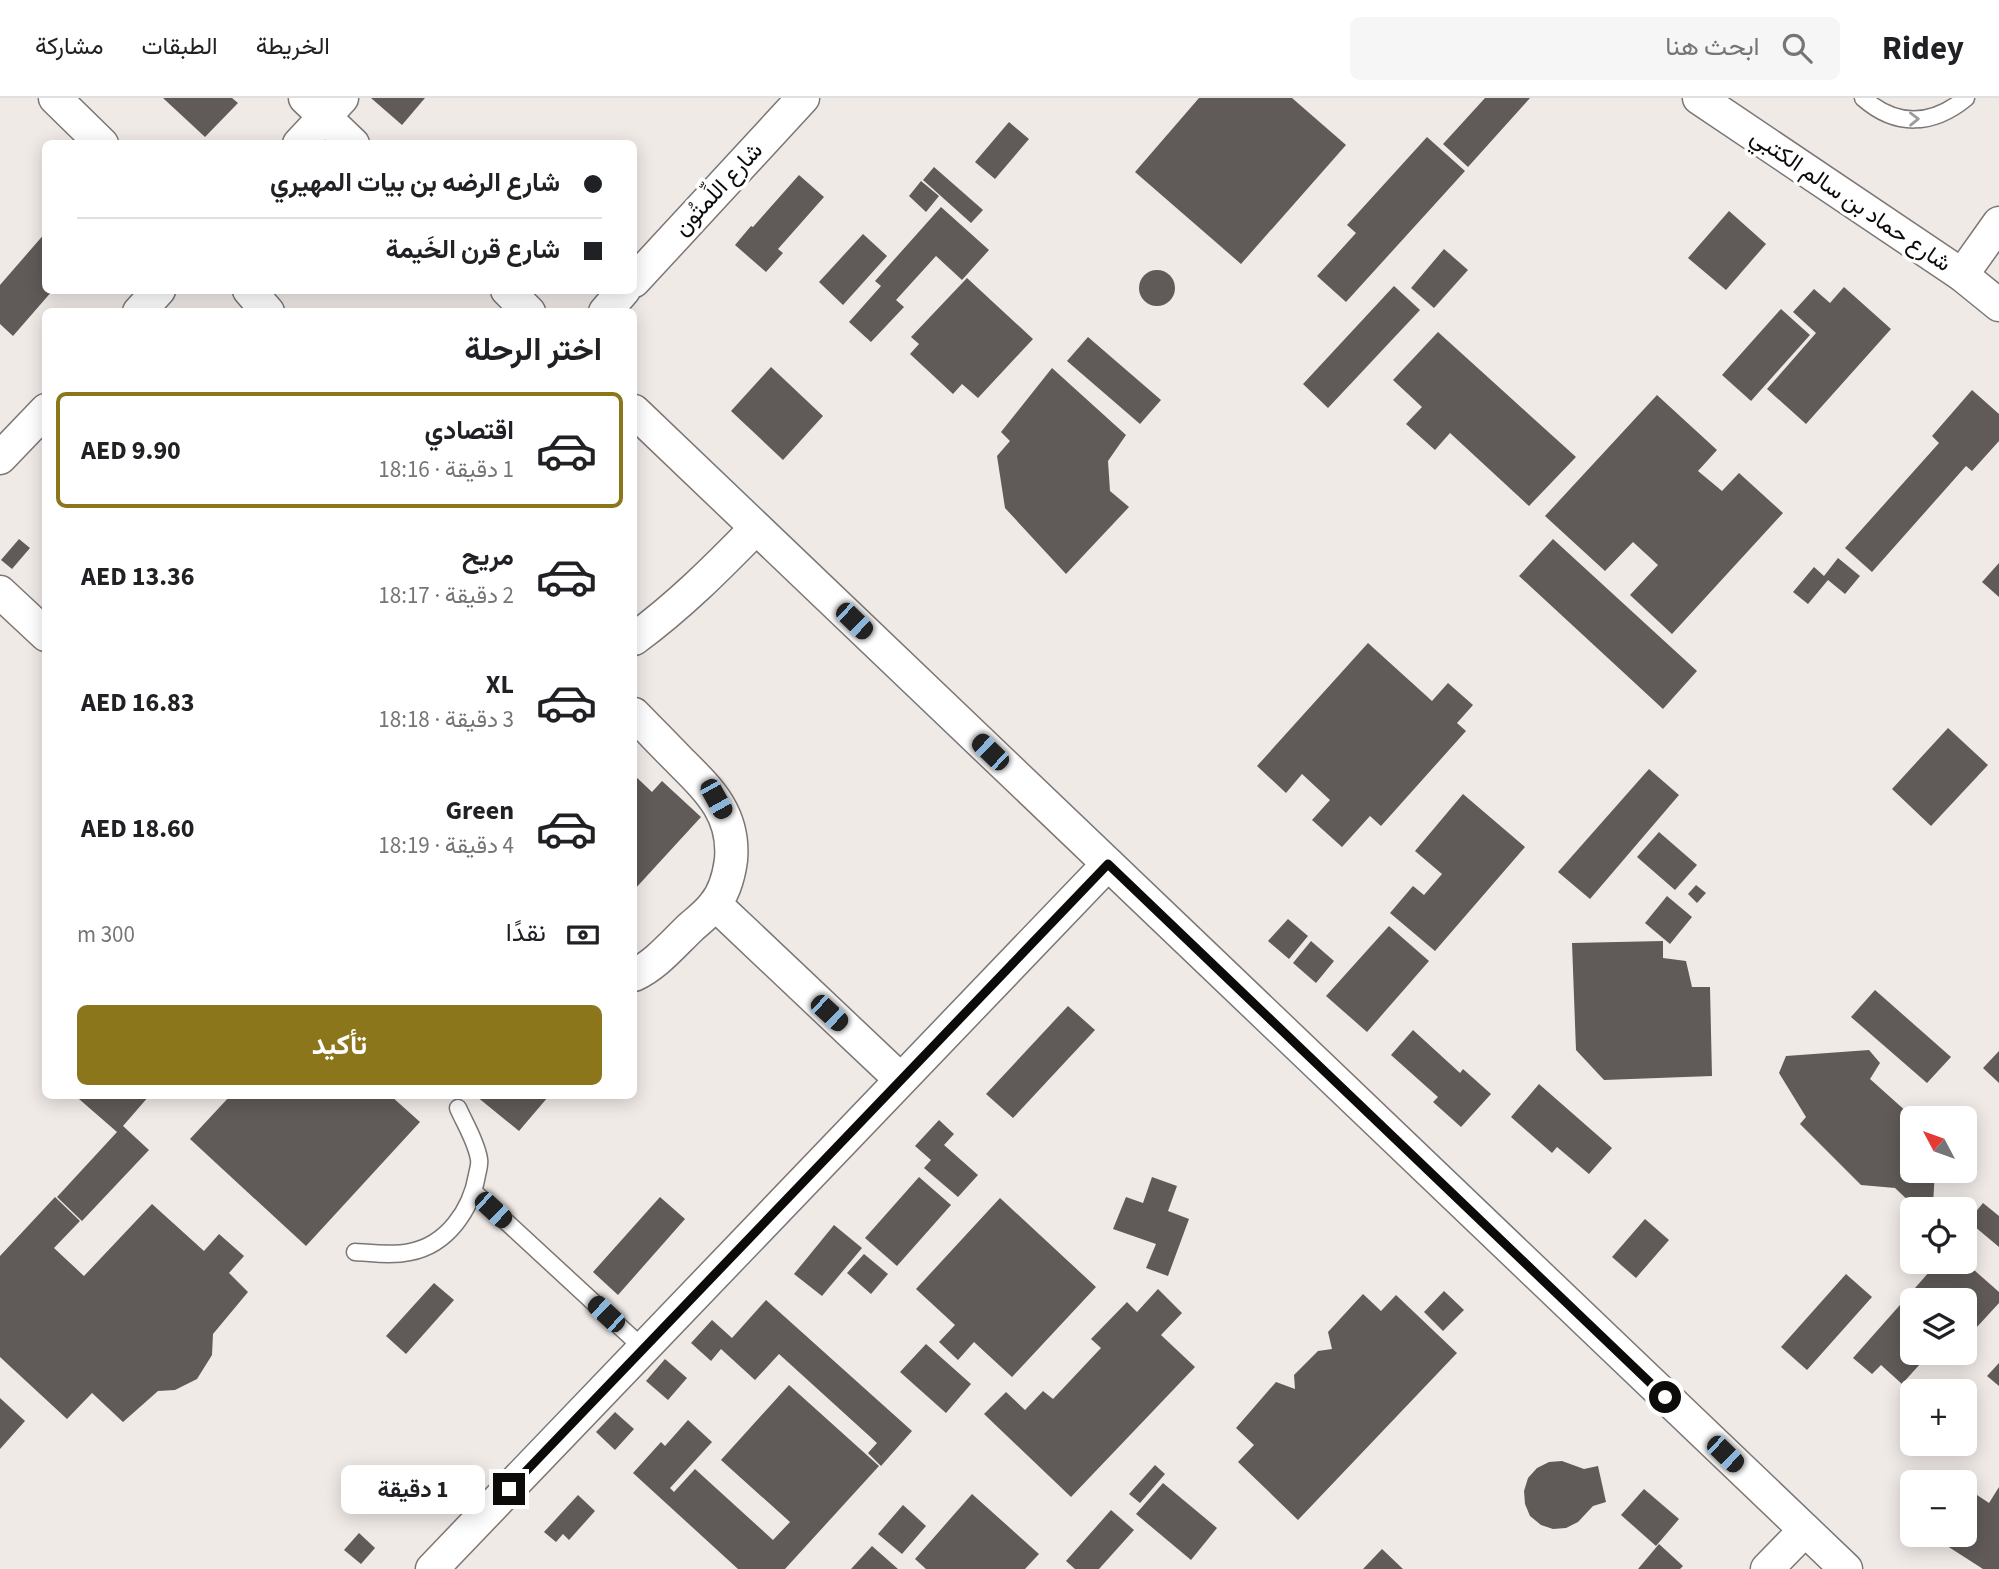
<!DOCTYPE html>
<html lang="ar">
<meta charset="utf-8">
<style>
:root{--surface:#fff;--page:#f6f6f6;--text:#202124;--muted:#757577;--line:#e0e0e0;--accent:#8c761b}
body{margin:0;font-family:"Source Sans 3",Vazirmatn,sans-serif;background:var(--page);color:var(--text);direction:rtl;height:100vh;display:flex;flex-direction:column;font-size:26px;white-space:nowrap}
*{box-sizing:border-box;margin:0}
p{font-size:23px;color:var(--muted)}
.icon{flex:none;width:38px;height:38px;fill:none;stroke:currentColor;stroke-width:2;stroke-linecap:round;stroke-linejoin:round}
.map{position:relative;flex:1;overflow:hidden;direction:ltr}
.side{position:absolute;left:42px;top:210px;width:595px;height:791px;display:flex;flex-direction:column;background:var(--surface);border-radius:10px;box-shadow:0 4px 18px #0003;direction:rtl}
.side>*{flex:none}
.hud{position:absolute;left:42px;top:42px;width:595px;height:154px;border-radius:10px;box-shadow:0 4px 18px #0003;direction:rtl;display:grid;align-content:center;height:154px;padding:0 35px;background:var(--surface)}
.needle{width:46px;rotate:311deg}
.buttons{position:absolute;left:1900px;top:1008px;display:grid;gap:14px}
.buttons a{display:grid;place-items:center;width:77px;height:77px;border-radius:10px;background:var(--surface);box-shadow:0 4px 18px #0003;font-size:35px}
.end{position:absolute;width:32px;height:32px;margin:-16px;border:9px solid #0d0b0a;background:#fff;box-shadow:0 0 0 4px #fff}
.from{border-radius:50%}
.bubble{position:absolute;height:49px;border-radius:10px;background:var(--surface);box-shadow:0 4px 18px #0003;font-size:23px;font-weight:700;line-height:49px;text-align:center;direction:rtl}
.car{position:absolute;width:21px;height:42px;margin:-21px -10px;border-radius:9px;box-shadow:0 0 5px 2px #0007;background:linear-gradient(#222 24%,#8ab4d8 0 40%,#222 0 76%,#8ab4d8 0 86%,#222 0)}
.hud b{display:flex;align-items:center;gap:24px;height:66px;font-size:26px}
.hud b+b{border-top:2px solid var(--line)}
.hud i{width:18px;height:18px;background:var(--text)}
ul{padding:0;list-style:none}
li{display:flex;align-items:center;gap:21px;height:116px;margin:0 14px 10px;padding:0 21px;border:4px solid transparent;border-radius:10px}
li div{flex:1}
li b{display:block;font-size:26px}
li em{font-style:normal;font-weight:700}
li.active{border-color:var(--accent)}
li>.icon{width:63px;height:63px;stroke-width:1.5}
h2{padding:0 35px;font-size:32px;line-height:84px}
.pay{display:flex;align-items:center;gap:18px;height:77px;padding:0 35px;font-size:26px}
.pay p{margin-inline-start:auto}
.action{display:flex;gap:14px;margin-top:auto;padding:14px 35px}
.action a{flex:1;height:80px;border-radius:10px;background:var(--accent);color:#fff;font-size:28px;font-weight:700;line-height:80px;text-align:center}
header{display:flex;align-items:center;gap:42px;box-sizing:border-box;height:98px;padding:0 35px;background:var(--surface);border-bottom:2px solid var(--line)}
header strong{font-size:33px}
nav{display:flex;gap:38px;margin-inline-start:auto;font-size:24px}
.search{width:490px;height:63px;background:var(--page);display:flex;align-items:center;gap:18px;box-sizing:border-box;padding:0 24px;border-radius:10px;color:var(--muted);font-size:26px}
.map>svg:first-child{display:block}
.building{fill:#605b58}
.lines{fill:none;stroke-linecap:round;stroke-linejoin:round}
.lane-casing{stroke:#7c7674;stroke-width:19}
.street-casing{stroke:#7c7674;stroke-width:35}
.lane{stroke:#fff;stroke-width:16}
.street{stroke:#fff;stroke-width:32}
.oneway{stroke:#9e9d9d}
.route{stroke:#0d0b0a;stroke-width:9}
.labels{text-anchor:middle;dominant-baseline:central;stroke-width:7;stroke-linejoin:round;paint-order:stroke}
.street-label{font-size:23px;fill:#0d0b0a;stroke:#fff}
</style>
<header>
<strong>Ridey</strong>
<div class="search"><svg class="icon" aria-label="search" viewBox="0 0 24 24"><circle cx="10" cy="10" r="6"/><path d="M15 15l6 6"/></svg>ابحث هنا</div>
<nav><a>الخريطة</a><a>الطبقات</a><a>مشاركة</a></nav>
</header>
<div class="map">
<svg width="1999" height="1471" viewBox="0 0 1999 1471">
<rect width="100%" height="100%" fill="#f0eae7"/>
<!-- building -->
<g class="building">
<polygon points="163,0 232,0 238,5 205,39"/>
<polygon points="371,0 425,0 402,27"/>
<polygon points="1199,0 1292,0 1346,47 1241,166 1135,74"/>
<polygon points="1485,0 1530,0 1468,69 1443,46"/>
<polygon points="1009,24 1029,41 995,81 975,64"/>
<polygon points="1427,39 1465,73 1346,204 1317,178 1356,135 1347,127"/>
<polygon points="934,69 983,112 971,125 923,82"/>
<polygon points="799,77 824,99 778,151 783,155 766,174 735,147 751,128 753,129"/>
<polygon points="921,83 939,98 926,114 909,98"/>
<polygon points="941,109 989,152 962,182 936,158 896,202 904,209 871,244 849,224 881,188 875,183"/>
<polygon points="1729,113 1766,146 1726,192 1688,160"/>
<polygon points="46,134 46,192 53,192 13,238 0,226 0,187"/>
<polygon points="863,136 887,158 843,207 819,184"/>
<polygon points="1444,151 1468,172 1434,210 1411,190"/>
<circle cx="1157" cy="190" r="18"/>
<polygon points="967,180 1033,241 978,300 962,286 953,296 910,256 919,246 911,239"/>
<polygon points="1394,188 1420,212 1328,310 1303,286"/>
<polygon points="1844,189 1891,231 1806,326 1767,291 1816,235 1793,214 1814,191 1830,205"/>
<polygon points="1781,211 1810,237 1751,303 1722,277"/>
<polygon points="1438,234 1576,359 1529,408 1450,335 1435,352 1406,326 1422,309 1393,282"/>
<polygon points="1088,239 1161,302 1140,326 1067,263"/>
<polygon points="771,269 823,318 783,362 731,313"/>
<polygon points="1052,270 1126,337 1108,363 1110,393 1129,409 1066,476 1005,410 997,358 1010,343 1001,334"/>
<polygon points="1972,292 1999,316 1999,343 1972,373 1966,368 1872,474 1845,450 1939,345 1932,338"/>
<polygon points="1657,297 1717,352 1698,373 1722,393 1739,375 1783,415 1672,536 1630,497 1658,467 1633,444 1605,473 1545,418"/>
<polygon points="19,441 30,450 12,471 1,462"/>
<polygon points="1553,441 1697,573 1663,611 1519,478"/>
<polygon points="1838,460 1860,478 1845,496 1828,482 1808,506 1793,494 1814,469 1824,478"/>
<polygon points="1999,465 1999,499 1982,484"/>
<polygon points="1368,545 1432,603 1448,585 1473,607 1457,625 1466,633 1381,728 1370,718 1342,749 1312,722 1330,702 1302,676 1286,695 1257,668"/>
<polygon points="1948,630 1988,667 1931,728 1892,691"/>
<polygon points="1649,671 1679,697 1590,801 1558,774"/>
<polygon points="634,677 652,694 662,683 701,719 634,792"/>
<polygon points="1463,696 1525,749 1435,853 1390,815 1413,788 1424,797 1442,776 1415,753"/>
<polygon points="1659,734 1697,767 1675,792 1637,759"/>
<polygon points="1696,787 1706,795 1697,805 1688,796"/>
<polygon points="1667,798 1692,819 1670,846 1645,825"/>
<polygon points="1288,821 1308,838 1289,861 1268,843"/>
<polygon points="1389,828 1429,863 1367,934 1326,898"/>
<polygon points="1311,843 1334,863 1316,885 1293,865"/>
<polygon points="1663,843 1663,860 1686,863 1692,889 1710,889 1712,978 1604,982 1576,952 1572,845"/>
<polygon points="1875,892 1951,959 1927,985 1851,919"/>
<polygon points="1068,908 1095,932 1013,1020 986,996"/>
<polygon points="1413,932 1460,975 1463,971 1491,996 1461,1029 1433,1004 1438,999 1391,957"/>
<polygon points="1869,952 1880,965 1870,981 1908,1015 1924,1009 1939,1017 1938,1020 1913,1020 1913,1073 1935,1073 1933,1106 1913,1107 1895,1090 1861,1087 1800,1026 1806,1019 1779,975 1786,958"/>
<polygon points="1999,953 1999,985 1983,970"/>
<polygon points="1539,986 1612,1050 1589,1076 1557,1049 1552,1055 1511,1019"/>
<polygon points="82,998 149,998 123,1028 149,1052 82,1123 57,1099 117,1034 79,1001"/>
<polygon points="230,998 391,998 420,1024 306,1148 190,1041"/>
<polygon points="476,998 546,998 548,999 519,1033"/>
<polygon points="939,1022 954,1036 944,1047 978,1077 958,1099 924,1070 931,1062 915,1048"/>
<polygon points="919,1079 951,1107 897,1168 865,1140"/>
<polygon points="1152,1079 1177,1088 1168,1113 1189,1121 1168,1178 1146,1170 1156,1146 1113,1131 1126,1099 1143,1105"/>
<polygon points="55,1099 80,1123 54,1150 84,1178 152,1106 204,1153 219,1136 244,1158 229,1175 248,1194 213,1236 212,1257 197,1281 175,1292 158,1293 123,1324 92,1295 67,1321 0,1259 0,1158"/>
<polygon points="660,1099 685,1121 618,1197 593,1174"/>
<polygon points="1000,1100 1096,1189 1012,1279 974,1244 958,1262 939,1244 955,1227 916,1191"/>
<polygon points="1983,1105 1999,1118 1999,1149 1968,1123"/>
<polygon points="1645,1121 1669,1142 1636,1180 1612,1159"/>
<polygon points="834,1127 862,1150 822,1198 794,1176"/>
<polygon points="864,1156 888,1176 871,1196 847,1175"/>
<polygon points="1938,1164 1965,1164 1999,1194 1999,1205 1965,1242 1965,1202 1913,1202 1913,1255 1930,1255 1902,1286 1881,1267 1872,1276 1853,1260"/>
<polygon points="1846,1176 1872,1199 1807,1272 1781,1249"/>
<polygon points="434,1185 454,1202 406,1256 386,1238"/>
<polygon points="1158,1191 1182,1215 1161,1237 1195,1269 1071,1399 984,1316 1006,1294 1025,1312 1043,1293 1053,1301 1101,1250 1091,1241 1127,1204 1137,1214"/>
<polygon points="1444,1193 1464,1212 1443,1233 1424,1214"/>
<polygon points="1363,1196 1381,1213 1396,1197 1457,1255 1298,1422 1238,1364 1254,1347 1236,1330 1276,1284 1295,1291 1294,1277 1318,1253 1332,1251 1328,1234"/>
<polygon points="766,1202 912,1333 881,1368 868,1355 877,1345 779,1256 755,1282 721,1251 711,1263 691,1245 712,1222 732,1240"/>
<polygon points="926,1246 971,1286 946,1315 900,1274"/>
<polygon points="665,1261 687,1280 668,1302 646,1283"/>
<polygon points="1999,1265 1999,1288 1987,1278"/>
<polygon points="789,1287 879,1368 785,1471 738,1471 633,1375 661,1344 665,1348 688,1322 712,1344 670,1390 674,1394 695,1371 773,1442 790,1424 721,1362"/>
<polygon points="0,1300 25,1323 0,1351"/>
<polygon points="615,1314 634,1331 615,1352 596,1334"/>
<polygon points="1562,1363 1584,1371 1598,1368 1606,1404 1593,1408 1578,1424 1566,1430 1553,1431 1541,1427 1530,1418 1525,1406 1524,1393 1528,1380 1537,1370 1549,1364"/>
<polygon points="1155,1367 1165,1376 1140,1405 1129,1396"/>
<polygon points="1163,1385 1217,1430 1191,1462 1136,1416"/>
<polygon points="1965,1389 1989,1405 1999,1389 1999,1471 1983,1471 1930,1437 1965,1437"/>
<polygon points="1644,1391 1679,1421 1656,1448 1621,1417"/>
<polygon points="972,1396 1039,1456 1025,1471 926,1471 915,1461"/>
<polygon points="578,1397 595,1413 569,1442 563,1436 556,1444 544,1434"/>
<polygon points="903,1407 926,1428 902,1456 878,1436"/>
<polygon points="1111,1412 1134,1432 1099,1471 1075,1471 1066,1463"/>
<polygon points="359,1435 375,1450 361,1466 344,1452"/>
<polygon points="1659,1446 1683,1468 1680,1471 1638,1471"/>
<polygon points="872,1448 898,1471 851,1471"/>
<polygon points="1382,1451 1403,1471 1363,1471"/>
</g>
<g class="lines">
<!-- lane casing -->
<g class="lane-casing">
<g id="lane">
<path d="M1863,0c33,29 69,28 103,0"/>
<polyline points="474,1094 643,1250"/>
<path d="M355,1154c18,1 37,4 55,0 37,-7 61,-42 67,-77 1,-5 3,-11 2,-16 -3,-18 -14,-35 -21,-51"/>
</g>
</g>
<!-- street casing -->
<g class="street-casing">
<g id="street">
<polyline points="55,0 102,46"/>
<polyline points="305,0 353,46"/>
<polyline points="1699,0 1962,177 1999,207"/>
<polyline points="299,46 342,0"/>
<polyline points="1962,177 1999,125"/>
<polyline points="634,183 803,0"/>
<polyline points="249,192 268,214"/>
<polyline points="507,192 529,214"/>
<polyline points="139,214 159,192"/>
<polyline points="605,214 624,192"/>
<polyline points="634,313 1846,1471"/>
<polyline points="0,360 46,312"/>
<polyline points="0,494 46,537"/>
<path d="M634,541c45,-33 83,-71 122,-111"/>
<path d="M634,616c15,15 30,31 45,46 30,30 56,54 52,100 -2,15 -7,33 -17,45 -6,8 -15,15 -23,22 -18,17 -35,38 -57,48"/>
<polyline points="715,806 900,981"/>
<polyline points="432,1471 1108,766"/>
<polyline points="1767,1471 1805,1432"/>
</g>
</g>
<!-- lane -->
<use href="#lane" class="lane"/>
<!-- street -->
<use href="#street" class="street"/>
</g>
<!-- one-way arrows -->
<defs><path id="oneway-chevron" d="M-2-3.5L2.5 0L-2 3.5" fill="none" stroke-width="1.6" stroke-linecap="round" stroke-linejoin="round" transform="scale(1.75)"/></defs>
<use class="oneway" href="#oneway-chevron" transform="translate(1914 21) rotate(-1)"/>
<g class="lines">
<!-- route -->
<polyline class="route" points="509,1391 1108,766 1665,1299"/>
</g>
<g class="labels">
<!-- street labels -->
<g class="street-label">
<text transform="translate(718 91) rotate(-47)">شارع اللِّمتُون</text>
<text transform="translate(1851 102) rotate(34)">شارع حماد بن سالم الكتبي</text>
</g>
</g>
</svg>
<div class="buttons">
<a><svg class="needle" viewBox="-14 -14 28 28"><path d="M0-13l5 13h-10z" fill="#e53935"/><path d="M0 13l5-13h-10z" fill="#757577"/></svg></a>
<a><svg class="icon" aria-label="locate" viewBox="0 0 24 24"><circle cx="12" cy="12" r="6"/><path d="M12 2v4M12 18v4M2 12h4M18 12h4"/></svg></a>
<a><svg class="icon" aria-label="layers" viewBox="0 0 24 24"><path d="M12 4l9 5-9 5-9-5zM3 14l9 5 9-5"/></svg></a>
<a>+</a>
<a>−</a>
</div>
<i class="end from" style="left:1665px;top:1299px"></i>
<i class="end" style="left:509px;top:1391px"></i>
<div class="bubble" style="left:341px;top:1367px;width:144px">1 دقيقة</div>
<i class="car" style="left:854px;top:523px;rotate:134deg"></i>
<i class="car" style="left:990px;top:654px;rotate:314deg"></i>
<i class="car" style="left:716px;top:701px;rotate:151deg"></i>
<i class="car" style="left:829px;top:915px;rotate:133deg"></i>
<i class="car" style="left:493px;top:1112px;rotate:133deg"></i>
<i class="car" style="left:606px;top:1216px;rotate:313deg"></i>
<i class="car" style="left:1725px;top:1356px;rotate:134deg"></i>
<div class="hud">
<b><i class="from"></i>شارع الرضه بن بيات المهيري</b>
<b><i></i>شارع قرن الخَيمة</b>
</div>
<section class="side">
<h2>اختر الرحلة</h2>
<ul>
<li class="active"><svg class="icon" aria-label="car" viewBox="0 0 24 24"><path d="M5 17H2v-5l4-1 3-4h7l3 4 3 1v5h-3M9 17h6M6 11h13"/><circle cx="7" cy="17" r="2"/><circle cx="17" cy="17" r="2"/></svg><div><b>اقتصادي</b><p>1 دقيقة · 18:16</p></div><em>AED 9.90</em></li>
<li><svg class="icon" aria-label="car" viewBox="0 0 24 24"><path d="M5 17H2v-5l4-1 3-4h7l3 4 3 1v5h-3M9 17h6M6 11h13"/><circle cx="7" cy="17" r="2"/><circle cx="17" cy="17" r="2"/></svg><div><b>مريح</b><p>2 دقيقة · 18:17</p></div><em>AED 13.36</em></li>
<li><svg class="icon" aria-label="car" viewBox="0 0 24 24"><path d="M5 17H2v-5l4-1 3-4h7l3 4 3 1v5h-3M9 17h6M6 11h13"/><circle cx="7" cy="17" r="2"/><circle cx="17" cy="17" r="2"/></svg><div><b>XL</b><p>3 دقيقة · 18:18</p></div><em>AED 16.83</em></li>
<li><svg class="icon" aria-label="car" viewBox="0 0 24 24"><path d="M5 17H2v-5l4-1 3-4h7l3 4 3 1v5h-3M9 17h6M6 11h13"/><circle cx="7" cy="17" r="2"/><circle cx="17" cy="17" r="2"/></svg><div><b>Green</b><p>4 دقيقة · 18:19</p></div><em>AED 18.60</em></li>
</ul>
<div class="pay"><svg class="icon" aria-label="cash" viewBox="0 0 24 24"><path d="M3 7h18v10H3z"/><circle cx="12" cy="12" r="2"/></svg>نقدًا<p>300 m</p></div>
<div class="action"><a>تأكيد</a></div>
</section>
</div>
